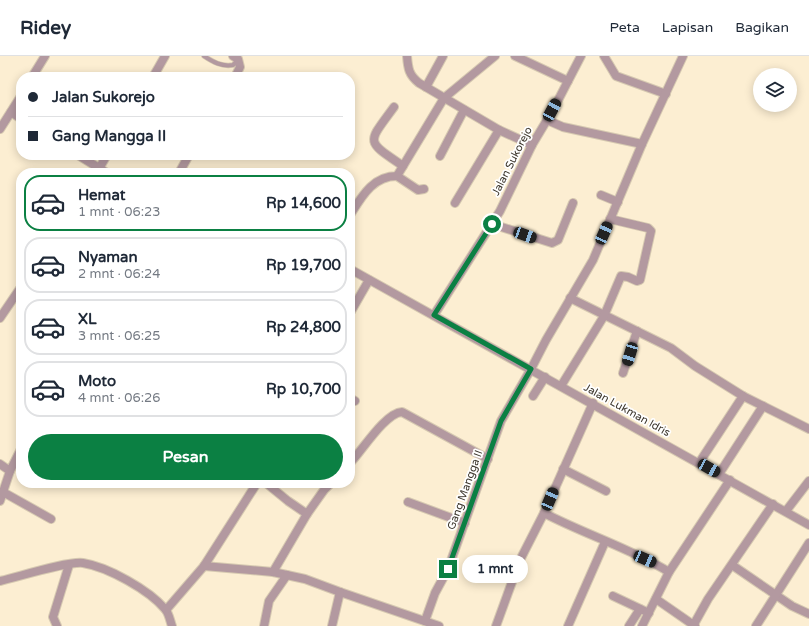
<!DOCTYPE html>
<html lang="id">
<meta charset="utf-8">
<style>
:root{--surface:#fff;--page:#f2f2f3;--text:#1f2937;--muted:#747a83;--line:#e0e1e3;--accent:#0b8043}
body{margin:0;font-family:"Varela Round",sans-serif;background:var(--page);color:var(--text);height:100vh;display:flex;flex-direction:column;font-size:15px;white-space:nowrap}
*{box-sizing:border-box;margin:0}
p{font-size:13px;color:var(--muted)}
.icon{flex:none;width:22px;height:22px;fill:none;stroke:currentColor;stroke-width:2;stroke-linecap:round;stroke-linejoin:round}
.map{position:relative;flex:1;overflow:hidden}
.details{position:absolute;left:16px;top:112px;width:339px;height:320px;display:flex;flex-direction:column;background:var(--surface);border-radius:16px;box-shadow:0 2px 10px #0003}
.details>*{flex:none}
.banner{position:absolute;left:16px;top:16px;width:339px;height:88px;border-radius:16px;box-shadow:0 2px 10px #0003;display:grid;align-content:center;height:88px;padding:0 12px;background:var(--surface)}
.fabs{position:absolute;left:753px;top:12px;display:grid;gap:8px}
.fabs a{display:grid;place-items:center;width:44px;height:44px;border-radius:50%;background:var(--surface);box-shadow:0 2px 10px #0003;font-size:20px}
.end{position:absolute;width:18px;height:18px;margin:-9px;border:5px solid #0b8043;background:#fff;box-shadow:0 0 0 2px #fff}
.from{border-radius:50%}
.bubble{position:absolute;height:28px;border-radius:14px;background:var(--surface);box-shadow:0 2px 10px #0003;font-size:13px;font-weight:800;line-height:28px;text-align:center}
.car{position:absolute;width:12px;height:24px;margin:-12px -6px;border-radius:5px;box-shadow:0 0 3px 1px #0007;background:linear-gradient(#222 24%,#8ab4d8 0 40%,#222 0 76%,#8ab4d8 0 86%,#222 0)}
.banner b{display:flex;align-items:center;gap:14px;height:38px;font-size:15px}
.banner b+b{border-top:1px solid var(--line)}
.banner i{width:10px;height:10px;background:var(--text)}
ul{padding:7px 0 0;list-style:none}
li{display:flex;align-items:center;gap:12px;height:56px;margin:0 8px 6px;padding:0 4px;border:2px solid var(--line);border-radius:16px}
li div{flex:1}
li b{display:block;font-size:15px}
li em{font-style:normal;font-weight:800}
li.on{border-color:var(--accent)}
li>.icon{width:36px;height:36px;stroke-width:1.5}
.action{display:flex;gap:8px;margin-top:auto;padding:8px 12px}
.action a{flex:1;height:46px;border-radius:24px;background:var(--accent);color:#fff;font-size:16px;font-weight:800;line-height:46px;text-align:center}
header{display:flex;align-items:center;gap:24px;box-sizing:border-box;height:56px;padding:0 20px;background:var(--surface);border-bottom:1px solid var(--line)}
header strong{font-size:19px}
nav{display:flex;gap:22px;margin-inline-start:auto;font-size:14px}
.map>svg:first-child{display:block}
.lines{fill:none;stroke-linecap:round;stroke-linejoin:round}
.service-casing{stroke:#d6c9b1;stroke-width:5.5}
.minor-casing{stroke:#d6c9b1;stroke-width:10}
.service{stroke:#b399a0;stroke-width:4}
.minor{stroke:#b399a0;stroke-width:8}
.route{stroke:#0b8043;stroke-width:5}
.labels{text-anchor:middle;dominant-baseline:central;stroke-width:3.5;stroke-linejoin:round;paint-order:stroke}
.street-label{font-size:11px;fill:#3c362c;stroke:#fff}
</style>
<header>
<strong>Ridey</strong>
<nav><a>Peta</a><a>Lapisan</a><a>Bagikan</a></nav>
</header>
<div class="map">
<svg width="809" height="570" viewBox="0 0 809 570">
<rect width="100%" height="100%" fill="#fceed2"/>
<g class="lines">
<!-- service casing -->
<g class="service-casing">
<path id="service" d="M204,0c9,6 18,11 29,9l5,-5"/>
</g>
<!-- minor casing -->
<g class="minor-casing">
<g id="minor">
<polyline points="233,0 238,3 240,11 235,21"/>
<path d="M407,0c1,13 2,19 12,27l80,47 33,15"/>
<polyline points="515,0 568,25"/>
<polyline points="604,0 616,20 666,38"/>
<polyline points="32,21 45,0"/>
<polyline points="153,21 165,0"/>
<polyline points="426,31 443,0"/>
<path d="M394,51c-27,37 -29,33 9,59"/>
<polyline points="11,56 21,63"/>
<polyline points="547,64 563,71 642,88"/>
<polyline points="0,73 21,40"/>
<polyline points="78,99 107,117"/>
<polyline points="440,100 464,54"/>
<polyline points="97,116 107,99"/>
<polyline points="179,117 189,99"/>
<polyline points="397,120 418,134 424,133"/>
<polyline points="601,139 618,146"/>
<polyline points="455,147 499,74"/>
<path d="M350,159c12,-19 23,-39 47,-39l47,-78 51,-42"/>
<polyline points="492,168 552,187 558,184 573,147"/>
<polyline points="350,213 809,469"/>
<polyline points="570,242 671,292 695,310 743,340 699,407"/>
<polyline points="350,257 369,224"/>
<polyline points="434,259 500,155 532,89 553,54 581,0"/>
<polyline points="0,262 21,231"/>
<polyline points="623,317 637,275"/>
<polyline points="561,330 604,260 621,220 628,221 637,225 640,224 651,175 648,172 610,163"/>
<polyline points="533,340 545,321"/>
<polyline points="743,340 809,373"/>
<polyline points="350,342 355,345"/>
<path d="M350,407c12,-12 35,-50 52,-51l86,47"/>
<polyline points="0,408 10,415 0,445"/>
<polyline points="563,413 606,435"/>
<polyline points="10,415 21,393"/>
<polyline points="719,418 763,350"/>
<polyline points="266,427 288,445 307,458 273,516"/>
<polyline points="3,436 51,463"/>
<polyline points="408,446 465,467"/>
<polyline points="786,455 809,425"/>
<path d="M544,457c40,21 88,36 125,59"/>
<polyline points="307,458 324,434 331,427"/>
<polyline points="732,509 792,550 809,558"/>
<polyline points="204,510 273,516 305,523 340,536 439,570"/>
<path d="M0,525c18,-4 68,-20 83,-18 25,4 66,27 82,46 4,4 5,12 7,17"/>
<polyline points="613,540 649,557"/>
<polyline points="656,543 695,570"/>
<polyline points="166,554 204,510 257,427"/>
<polyline points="425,565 435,537 448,513 501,365 531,313 546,284 593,204 642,88 683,0"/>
<polyline points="57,570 53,561 69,509"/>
<polyline points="264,570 269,545 287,519"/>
<polyline points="332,570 340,536"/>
<polyline points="496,570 520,504 544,457 593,347"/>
<polyline points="568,570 605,486"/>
<polyline points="629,570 640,553"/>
<polyline points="642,570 669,516 730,424"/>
<polyline points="693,570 708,543 773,448"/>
<polyline points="756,570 809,487"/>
</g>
</g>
<!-- service -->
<use href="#service" class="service"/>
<!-- minor -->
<use href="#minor" class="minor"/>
</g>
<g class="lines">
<!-- route -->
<polyline class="route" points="448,513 501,365 531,313 434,259 492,168"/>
</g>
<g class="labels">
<!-- street labels -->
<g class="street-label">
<text transform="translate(512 105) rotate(-63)">Jalan Sukorejo</text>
<text transform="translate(627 354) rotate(29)">Jalan Lukman Idris</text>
<text transform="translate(465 434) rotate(-70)">Gang Mangga II</text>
</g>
</g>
</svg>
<div class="fabs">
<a><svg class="icon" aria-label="layers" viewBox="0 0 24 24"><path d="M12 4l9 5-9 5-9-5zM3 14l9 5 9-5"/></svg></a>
</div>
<i class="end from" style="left:492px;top:168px"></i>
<i class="end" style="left:448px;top:513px"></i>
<div class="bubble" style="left:462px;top:499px;width:66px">1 mnt</div>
<i class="car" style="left:552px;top:54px;rotate:28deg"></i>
<i class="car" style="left:604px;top:177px;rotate:24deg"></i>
<i class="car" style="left:525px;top:179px;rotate:110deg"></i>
<i class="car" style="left:630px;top:298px;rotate:197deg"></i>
<i class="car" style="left:709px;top:412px;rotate:119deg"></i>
<i class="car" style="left:550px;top:443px;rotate:23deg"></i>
<i class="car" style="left:645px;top:503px;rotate:113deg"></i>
<div class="banner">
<b><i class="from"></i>Jalan Sukorejo</b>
<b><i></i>Gang Mangga II</b>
</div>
<section class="details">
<ul>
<li class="on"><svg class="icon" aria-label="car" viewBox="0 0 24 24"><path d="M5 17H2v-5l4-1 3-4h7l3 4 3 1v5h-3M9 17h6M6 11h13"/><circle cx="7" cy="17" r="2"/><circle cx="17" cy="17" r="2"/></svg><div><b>Hemat</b><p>1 mnt · 06:23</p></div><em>Rp 14,600</em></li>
<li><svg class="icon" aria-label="car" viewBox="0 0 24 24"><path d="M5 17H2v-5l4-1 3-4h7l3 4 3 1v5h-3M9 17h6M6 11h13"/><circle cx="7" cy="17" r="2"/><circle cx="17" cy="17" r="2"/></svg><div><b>Nyaman</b><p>2 mnt · 06:24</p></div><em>Rp 19,700</em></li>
<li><svg class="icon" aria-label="car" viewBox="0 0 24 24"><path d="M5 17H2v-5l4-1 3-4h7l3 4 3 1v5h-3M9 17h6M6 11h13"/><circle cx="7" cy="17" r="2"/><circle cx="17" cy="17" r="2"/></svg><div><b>XL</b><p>3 mnt · 06:25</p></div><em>Rp 24,800</em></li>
<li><svg class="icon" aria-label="car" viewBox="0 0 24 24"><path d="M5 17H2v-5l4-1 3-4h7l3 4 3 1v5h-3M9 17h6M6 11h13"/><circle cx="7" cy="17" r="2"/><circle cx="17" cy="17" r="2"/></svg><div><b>Moto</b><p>4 mnt · 06:26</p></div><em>Rp 10,700</em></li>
</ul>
<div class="action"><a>Pesan</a></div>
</section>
</div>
